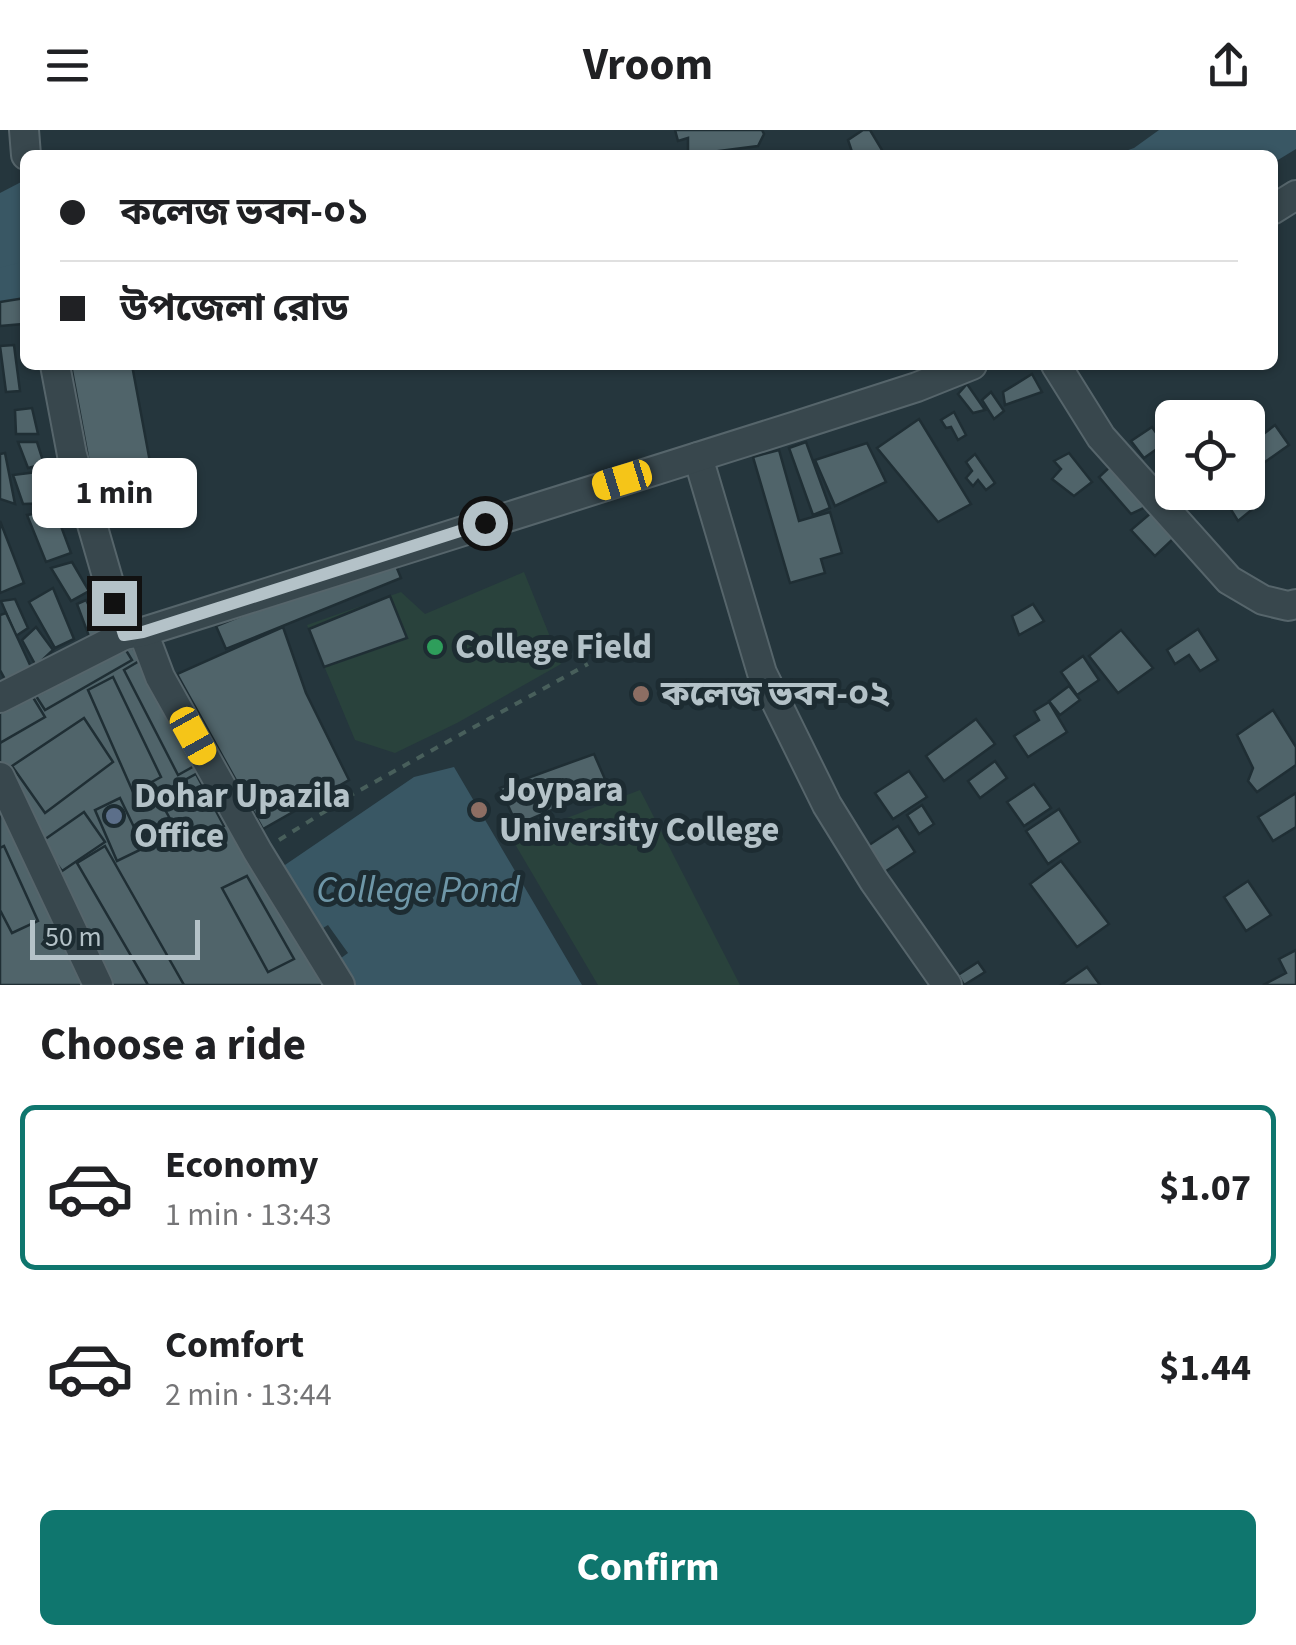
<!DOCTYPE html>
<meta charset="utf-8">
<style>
:root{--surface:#fff;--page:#f6f6f6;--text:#202124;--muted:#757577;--line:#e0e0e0;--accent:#0f766e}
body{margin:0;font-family:"Source Sans 3","Noto Sans Bengali",sans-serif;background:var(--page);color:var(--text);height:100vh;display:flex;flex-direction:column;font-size:38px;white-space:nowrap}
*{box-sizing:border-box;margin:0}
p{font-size:32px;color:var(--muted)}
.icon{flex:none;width:55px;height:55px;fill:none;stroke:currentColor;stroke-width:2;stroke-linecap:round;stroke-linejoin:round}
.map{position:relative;height:855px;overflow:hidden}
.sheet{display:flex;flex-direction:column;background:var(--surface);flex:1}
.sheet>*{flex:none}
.banner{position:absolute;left:20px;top:20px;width:1258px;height:220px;border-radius:15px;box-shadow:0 2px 8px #0004;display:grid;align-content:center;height:220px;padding:0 40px;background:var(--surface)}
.buttons{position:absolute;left:1155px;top:270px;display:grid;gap:20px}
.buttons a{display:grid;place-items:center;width:110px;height:110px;border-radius:15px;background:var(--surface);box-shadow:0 2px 8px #0004;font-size:50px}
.scale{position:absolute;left:30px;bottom:25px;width:170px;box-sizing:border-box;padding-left:10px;border:5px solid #b4c2c8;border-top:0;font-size:28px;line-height:35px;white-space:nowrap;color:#b4c2c8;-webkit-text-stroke:8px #1d2c32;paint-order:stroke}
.end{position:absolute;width:45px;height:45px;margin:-22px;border:12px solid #b4c2c8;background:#111;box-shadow:0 0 0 5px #111}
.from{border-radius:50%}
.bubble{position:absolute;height:70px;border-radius:15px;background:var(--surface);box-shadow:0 2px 8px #0004;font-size:32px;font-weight:700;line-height:70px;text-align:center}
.car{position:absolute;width:30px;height:60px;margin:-30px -15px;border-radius:12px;box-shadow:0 0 8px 2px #0007;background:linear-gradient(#f5c518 24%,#345 0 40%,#f5c518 0 76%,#345 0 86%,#f5c518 0)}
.banner b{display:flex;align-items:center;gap:35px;height:95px;font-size:38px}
.banner b+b{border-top:2px solid var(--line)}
.banner i{width:25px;height:25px;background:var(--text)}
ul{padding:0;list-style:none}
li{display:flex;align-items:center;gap:30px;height:165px;margin:0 20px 15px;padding:0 20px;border:5px solid transparent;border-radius:15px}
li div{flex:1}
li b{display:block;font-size:38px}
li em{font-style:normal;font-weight:700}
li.on{border-color:var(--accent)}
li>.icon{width:90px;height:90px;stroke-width:1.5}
h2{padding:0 40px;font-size:45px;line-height:120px}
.action{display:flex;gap:20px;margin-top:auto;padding:20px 40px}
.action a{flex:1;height:115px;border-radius:15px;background:var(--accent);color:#fff;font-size:40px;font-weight:700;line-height:115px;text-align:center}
header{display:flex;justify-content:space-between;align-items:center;height:130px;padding:0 40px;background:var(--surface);font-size:45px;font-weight:700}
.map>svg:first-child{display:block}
.green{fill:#29423c}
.water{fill:#395764}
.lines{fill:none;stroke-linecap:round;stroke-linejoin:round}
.river{stroke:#395764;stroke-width:40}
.building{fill:#50646a;stroke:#1f2e34;stroke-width:2.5}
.minor-casing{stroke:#56656b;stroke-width:32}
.path{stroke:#485f5b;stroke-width:4;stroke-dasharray:8 8;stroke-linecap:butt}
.minor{stroke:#38474d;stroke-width:28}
.route{stroke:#b4c2c8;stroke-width:12}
.leisure-dot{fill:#2e9e5b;stroke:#1d2c32;stroke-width:4}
.education-dot{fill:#8d6e63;stroke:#1d2c32;stroke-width:4}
.service-dot{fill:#5c6f8a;stroke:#1d2c32;stroke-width:4}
.labels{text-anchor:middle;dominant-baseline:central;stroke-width:10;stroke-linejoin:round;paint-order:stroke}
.poi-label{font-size:35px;font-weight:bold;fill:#b4c2c8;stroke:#1d2c32;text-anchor:start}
.water-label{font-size:38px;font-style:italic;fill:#6e96a7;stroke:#1d2c32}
</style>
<header><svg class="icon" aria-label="menu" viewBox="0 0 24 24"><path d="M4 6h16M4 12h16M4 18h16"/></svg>Vroom<svg class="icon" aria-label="share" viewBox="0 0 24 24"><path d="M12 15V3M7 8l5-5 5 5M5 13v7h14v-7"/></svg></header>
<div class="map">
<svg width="1296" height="855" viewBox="0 0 1296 855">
<rect width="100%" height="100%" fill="#25363d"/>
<!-- green -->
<g class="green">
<polygon points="524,442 561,534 457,593 395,623 355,610 307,495 401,462 425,484"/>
<polygon points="640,660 740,855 598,855 512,709"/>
</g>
<!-- water -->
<g class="water">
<polygon points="1159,0 1296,0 1296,19 1273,33 1272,25 1114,25 1134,18"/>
<polygon points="25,50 25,152 0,158 0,63"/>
<polygon points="454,637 582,855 353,855 337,831 348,823 328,795 318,801 282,737 414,647"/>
</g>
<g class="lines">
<!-- river -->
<polyline class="river" points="0,158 25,152"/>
</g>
<!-- building -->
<g class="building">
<polygon points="675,0 762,0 764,4 758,16 688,25 688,8 678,11"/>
<polygon points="863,0 870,0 885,25 853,25 848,10"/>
<polygon points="25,168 23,194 0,196 0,172"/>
<polygon points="14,215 20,261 6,262 0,216"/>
<polygon points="71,235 132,235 150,332 127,336 131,358 95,365"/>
<polygon points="1032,244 1042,262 1005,275 1003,262"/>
<polygon points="967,254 985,280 973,283 958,264"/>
<polygon points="991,262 1004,281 994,289 982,270"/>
<polygon points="32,278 38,304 16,304 15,280"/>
<polygon points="954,282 966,305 958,310 951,297 946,298 941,290"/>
<polygon points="919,289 971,374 938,392 877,318"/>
<polygon points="1275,295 1289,315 1248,344 1248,316"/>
<polygon points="1152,297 1164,314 1144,328 1131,311"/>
<polygon points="18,312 37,312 44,334 28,338"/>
<polygon points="806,312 830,378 813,385 789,318"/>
<polygon points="867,313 886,352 835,376 815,330"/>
<polygon points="779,320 799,391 830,382 842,423 821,429 825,443 790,453 753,327"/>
<polygon points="5,323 15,374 0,369 0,324"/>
<polygon points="1069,323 1092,352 1074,366 1052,349 1061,339 1054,331"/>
<polygon points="975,324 995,353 986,360 978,350 973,356 966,348 972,341 966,332"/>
<polygon points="1113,334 1150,375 1131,384 1099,347"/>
<polygon points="45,341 53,373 23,374 13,345"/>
<polygon points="1250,358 1260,373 1238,391 1230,378"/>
<polygon points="55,380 71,423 46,432 27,385"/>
<polygon points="1152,382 1173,409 1155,426 1131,400"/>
<polygon points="0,391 24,453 0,463"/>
<polygon points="392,426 401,448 226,519 216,496"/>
<polygon points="72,432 89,461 71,471 51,438"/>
<polygon points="53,458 74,509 55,518 29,472"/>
<polygon points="390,466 407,508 324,537 309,499"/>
<polygon points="15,469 28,498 16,506 1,471"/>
<polygon points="86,470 103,503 90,509 77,474"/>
<polygon points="1033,474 1044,491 1019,505 1012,486"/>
<polygon points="6,483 31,537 7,553 0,540 0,485"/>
<polygon points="36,497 53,520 36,536 22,510"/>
<polygon points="283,497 306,563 349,650 263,699 177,544"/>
<polygon points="1198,499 1218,530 1200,541 1189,525 1175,534 1167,520"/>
<polygon points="1121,500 1153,538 1118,563 1089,526"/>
<polygon points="126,512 141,526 327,855 0,855 0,574"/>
<polygon points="124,517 132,530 45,580 36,566"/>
<polygon points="1083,526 1099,550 1077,565 1061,542"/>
<polygon points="141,530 196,635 178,645 124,540"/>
<polygon points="113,547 161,647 133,662 88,560"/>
<polygon points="1069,556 1080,570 1060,585 1049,571"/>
<polygon points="31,564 45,587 0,613 0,583"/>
<polygon points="1049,572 1067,602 1028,627 1014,606 1039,590 1034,581"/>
<polygon points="1273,580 1296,617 1296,635 1257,662 1248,651 1253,638 1237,605"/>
<polygon points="84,588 113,632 45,683 12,636"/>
<polygon points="976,589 995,614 944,651 926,626"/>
<polygon points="594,624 608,656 517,695 500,658"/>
<polygon points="995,631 1007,648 980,668 968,651"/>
<polygon points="909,641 927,667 893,689 875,663"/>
<polygon points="196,644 224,696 185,716 157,665"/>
<polygon points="1034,654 1051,678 1024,696 1007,672"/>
<polygon points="1296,663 1296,697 1273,711 1258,687"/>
<polygon points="120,668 144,718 117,731 95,680"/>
<polygon points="922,675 934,694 919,704 907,685"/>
<polygon points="1059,679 1080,712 1048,734 1026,701"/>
<polygon points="84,682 105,712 62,741 41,712"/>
<polygon points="898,696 915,722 877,747 860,721"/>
<polygon points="4,716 38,791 12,803 0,780 0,718"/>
<polygon points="105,716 184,855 148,855 77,733"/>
<polygon points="1061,731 1109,794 1077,817 1030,754"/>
<polygon points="247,746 294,829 268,842 222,758"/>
<polygon points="1248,751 1271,785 1246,801 1224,767"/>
<polygon points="1296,820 1296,855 1263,855 1286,843 1279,829"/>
<polygon points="978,832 985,842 964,855 958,845"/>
<polygon points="1087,837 1100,855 1061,855"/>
</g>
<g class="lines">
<!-- minor casing -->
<g class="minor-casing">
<g id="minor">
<polyline points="24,0 26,25"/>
<polyline points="1272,80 1296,65"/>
<polyline points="1056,235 1101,307 1229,450 1263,470 1288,476 1296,474"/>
<polyline points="698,327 762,543 827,675 874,751 947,855"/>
<polyline points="143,502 160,547 258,722 340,855"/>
<polyline points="124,505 143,502 796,296 917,257 972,235"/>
<polyline points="0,568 124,505 72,325 55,235"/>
<polyline points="0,647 98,855"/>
</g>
</g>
<!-- path -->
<polyline class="path" points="279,710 353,664 588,534"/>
<!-- minor -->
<use href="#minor" class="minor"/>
</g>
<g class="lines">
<!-- route -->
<polyline class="route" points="114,473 124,505 143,502 485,393"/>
</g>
<!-- markers -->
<circle class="leisure-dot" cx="435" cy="517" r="10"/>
<g class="education-dot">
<circle cx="641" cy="564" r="10"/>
<circle cx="479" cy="680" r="10"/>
</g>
<circle class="service-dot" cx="114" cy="686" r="10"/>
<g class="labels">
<!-- poi labels -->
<g class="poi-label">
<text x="455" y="517">College Field</text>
<text x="661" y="564">কলেজ ভবন-০২</text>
<text x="499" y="660">Joypara<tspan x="499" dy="40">University College</tspan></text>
<text x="134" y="666">Dohar Upazila<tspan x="134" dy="40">Office</tspan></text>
</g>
<!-- water labels -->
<g class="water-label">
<text x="418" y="760">College Pond</text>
</g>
</g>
</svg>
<div class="buttons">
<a><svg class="icon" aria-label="locate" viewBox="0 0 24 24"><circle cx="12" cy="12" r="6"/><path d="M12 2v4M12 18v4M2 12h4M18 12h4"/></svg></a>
</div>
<div class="scale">50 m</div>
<i class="end from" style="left:485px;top:393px"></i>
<i class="end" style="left:114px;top:473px"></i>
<div class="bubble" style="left:32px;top:328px;width:165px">1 min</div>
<i class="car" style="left:622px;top:350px;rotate:253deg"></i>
<i class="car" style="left:193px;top:606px;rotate:151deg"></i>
<div class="banner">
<b><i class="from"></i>কলেজ ভবন-০১</b>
<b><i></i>উপজেলা রোড</b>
</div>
</div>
<section class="sheet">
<h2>Choose a ride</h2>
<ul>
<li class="on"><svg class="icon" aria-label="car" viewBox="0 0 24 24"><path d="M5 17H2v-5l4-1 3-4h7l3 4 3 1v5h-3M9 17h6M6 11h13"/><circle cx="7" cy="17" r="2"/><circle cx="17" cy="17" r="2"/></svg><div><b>Economy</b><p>1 min · 13:43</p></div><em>$1.07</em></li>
<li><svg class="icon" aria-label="car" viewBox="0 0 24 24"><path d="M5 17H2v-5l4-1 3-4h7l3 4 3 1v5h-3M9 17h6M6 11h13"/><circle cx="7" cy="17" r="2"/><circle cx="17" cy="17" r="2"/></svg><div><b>Comfort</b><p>2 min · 13:44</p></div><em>$1.44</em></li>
</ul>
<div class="action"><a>Confirm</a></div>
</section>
